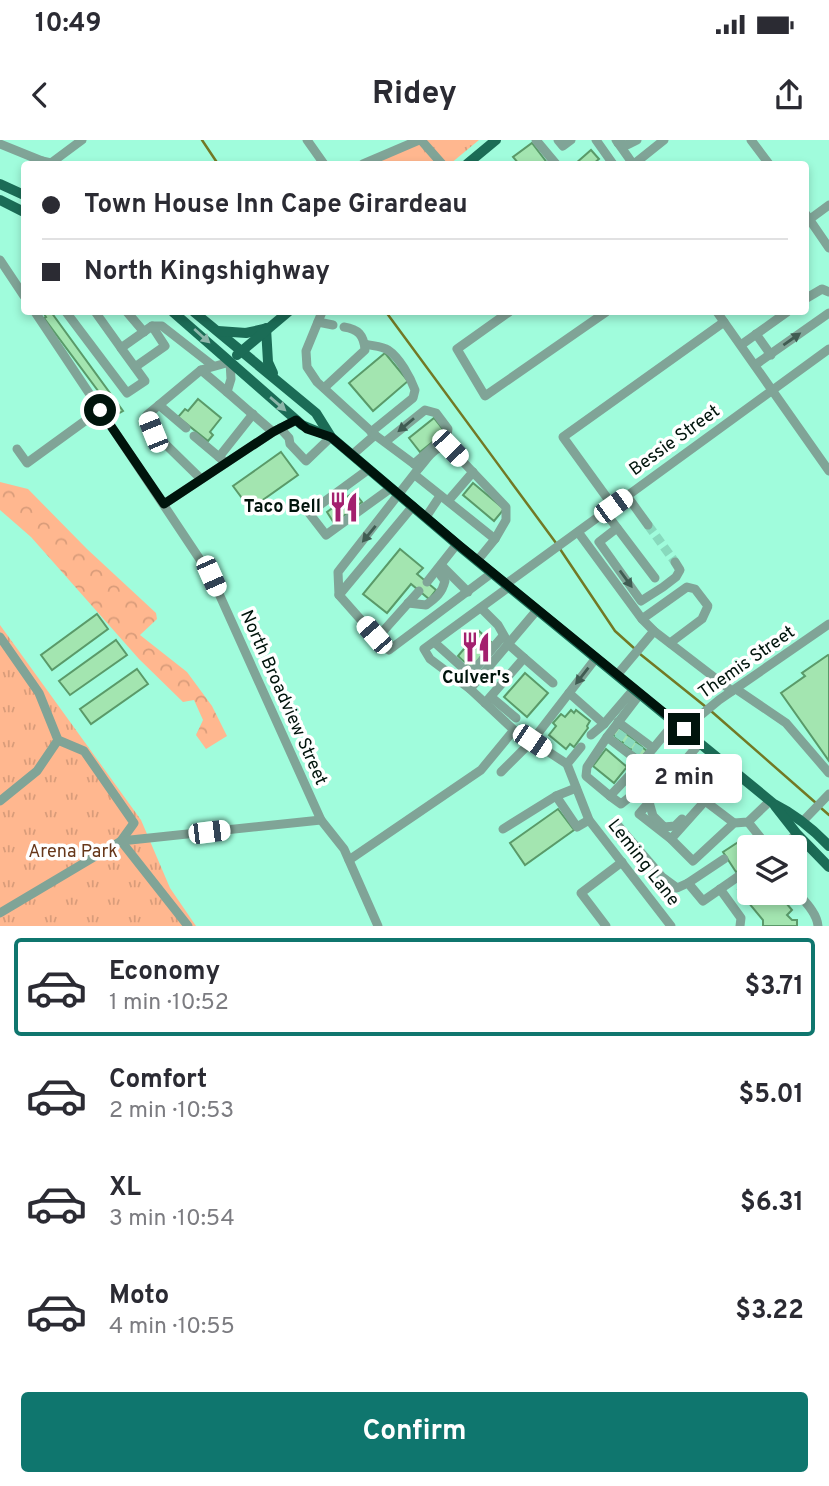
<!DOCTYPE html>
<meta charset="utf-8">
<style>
:root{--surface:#fff;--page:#f2f2f3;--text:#2b2b33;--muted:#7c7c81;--line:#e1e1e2;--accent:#0f766e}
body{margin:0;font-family:Overpass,sans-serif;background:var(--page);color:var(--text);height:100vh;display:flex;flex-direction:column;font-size:26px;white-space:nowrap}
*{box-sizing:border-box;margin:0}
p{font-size:23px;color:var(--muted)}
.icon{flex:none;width:38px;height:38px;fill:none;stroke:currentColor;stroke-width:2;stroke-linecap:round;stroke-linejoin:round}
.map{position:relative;height:786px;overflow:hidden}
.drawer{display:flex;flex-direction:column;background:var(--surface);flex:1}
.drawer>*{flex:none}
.top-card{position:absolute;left:21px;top:21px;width:788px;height:154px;border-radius:7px;box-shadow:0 4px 10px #0003;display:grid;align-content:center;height:154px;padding:0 21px;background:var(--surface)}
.fabs{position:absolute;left:737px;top:695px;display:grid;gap:14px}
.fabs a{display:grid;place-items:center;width:70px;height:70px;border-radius:7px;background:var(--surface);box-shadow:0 4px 10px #0003;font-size:35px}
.end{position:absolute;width:32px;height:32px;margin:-16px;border:9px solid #00140c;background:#fff;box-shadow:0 0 0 4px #fff}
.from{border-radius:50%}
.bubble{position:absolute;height:49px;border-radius:7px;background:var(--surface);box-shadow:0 4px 10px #0003;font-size:23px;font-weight:700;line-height:49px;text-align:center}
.car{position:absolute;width:21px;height:42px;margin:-21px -10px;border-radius:9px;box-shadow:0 0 5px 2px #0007;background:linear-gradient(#fff 24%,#345 0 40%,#fff 0 76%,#345 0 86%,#fff 0)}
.top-card b{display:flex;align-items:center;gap:24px;height:66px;font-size:26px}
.top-card b+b{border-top:2px solid var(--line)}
.top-card i{width:18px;height:18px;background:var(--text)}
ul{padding:12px 0 0;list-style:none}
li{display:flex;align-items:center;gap:21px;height:98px;margin:0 14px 10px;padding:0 7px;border:4px solid transparent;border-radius:7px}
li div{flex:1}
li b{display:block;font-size:26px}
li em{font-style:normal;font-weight:700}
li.current{border-color:var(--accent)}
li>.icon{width:63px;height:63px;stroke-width:1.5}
.action{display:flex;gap:14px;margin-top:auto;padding:14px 21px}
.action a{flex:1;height:80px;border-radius:7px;background:var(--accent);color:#fff;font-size:28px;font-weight:700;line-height:80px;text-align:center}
.status{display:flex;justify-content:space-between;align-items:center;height:49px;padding:0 35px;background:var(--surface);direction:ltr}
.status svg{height:19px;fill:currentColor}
header{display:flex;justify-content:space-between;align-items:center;height:91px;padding:0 21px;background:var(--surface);font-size:32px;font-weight:700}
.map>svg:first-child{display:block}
.forest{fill:url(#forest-crowns)}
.park{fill:url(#park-tufts)}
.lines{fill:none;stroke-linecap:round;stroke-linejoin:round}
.stream{stroke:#727925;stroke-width:2.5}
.building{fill:#a3e5b0;stroke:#5a9a69;stroke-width:2}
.minor-tunnel{stroke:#88d9bd;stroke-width:9;stroke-dasharray:9 4.5;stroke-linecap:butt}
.minor{stroke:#80a497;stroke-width:9}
.major{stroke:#1b6c56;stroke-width:10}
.oneway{fill:#8db6aa}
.oneway2{fill:#405c52}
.route{stroke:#00140c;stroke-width:9}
.labels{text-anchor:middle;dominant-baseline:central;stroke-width:7;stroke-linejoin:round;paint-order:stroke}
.street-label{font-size:18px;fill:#00140c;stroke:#fff}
.poi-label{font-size:18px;font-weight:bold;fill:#00140c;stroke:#fff;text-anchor:end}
.park-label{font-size:18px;fill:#67371a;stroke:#fff}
</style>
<div class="status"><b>10:49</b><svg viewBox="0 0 49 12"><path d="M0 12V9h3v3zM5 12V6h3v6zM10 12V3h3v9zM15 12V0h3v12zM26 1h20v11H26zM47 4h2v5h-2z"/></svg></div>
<header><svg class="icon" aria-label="back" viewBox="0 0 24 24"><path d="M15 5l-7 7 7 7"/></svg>Ridey<svg class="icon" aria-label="share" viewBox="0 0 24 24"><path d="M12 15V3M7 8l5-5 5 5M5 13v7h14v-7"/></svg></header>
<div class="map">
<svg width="829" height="786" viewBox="0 0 829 786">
<defs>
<pattern id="forest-crowns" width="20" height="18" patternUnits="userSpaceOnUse" patternTransform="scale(1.75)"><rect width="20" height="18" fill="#ffb78f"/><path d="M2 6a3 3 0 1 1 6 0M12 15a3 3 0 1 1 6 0" fill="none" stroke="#d99c7a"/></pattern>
<pattern id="park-tufts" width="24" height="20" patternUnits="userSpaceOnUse" patternTransform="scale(1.75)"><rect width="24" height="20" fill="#ffb78f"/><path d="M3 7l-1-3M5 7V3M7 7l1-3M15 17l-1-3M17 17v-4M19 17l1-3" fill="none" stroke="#d99c7a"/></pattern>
</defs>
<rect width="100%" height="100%" fill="#a0fcdc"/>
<!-- forest -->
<polygon class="forest" points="0,342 28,349 87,409 156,473 157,479 140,495 187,532 212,566 227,596 206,609 196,595 203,580 194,560 183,562 139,519 31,397 0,370"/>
<!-- park -->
<g class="park">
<polygon points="425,0 479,0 450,24 370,24"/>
<polygon points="0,485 141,680 170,748 196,786 0,786"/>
</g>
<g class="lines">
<!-- stream -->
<g class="stream">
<polyline points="202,0 218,24"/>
<polyline points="386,172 556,403"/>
<polyline points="560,409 615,491 635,509"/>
<polyline points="640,514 706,567"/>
<polyline points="711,571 816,663"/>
<polyline points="821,668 829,675"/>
</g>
</g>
<!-- building -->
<g class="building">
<polygon points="532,3 548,24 519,24 513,17"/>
<polygon points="591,10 599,19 593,24 575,24"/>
<polygon points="43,172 51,172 123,271 116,275 44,178 46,177"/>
<polygon points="385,213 408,241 373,271 349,243"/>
<polygon points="198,259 221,278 210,292 213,295 208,301 178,277 185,269 188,271"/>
<polygon points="434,278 445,292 420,312 409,298"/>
<polygon points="281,312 298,335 250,369 233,346"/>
<polygon points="473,343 504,369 494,381 463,355"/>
<polygon points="354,352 362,362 334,383 327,372"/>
<polygon points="400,409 423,428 417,434 436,450 429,459 411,444 387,473 363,454"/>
<polygon points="97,474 108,489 52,530 41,515"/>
<polygon points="479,491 491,502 472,529 458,516"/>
<polygon points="116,500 127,515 70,555 59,541"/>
<polygon points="828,515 829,516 829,621 781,553 805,536 802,533"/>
<polygon points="137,529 148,544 91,584 80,569"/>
<polygon points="525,533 548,553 527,577 504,557"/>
<polygon points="571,570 574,573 576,570 590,581 587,586 588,588 574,607 570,604 566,609 549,595 556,586 553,583 561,574 565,577"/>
<polygon points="617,586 648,612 643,619 611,593"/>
<polygon points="606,609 627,627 614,643 593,626"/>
<polygon points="558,669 574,690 525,725 510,703"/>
<polygon points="743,699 754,707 749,707 749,724 736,732 723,712"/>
<polygon points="749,741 749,752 777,752 792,770 787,775 792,780 797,780 797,786 763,786 763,780 738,750"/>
</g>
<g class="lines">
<!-- minor-tunnel -->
<g class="minor-tunnel">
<polyline points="648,385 675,422"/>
<polyline points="618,599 626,588"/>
<polyline points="627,606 632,599"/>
<polyline points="635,613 640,605"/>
<polyline points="631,656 644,641"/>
</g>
<!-- minor -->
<g class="minor">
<polyline points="307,0 324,24"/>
<polyline points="421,0 442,24"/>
<polyline points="536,0 556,24"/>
<polyline points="558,0 563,6 571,0"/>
<polyline points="596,0 613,24"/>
<polyline points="616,0 633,24"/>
<polyline points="751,0 769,24"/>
<polyline points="618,3 627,5 637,0"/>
<polyline points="0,4 42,21"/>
<polyline points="41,24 42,21 51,23 82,0"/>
<polyline points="363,24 419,0"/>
<polyline points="634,24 664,0"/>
<polyline points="805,73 829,108"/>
<polyline points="810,79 829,65"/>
<polyline points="0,120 24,156"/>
<polyline points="805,159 822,149 829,152"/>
<polyline points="35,172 211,436 321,680 344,709 378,786"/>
<polyline points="66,172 127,253 145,241 121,208 152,186 162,186 212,225"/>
<polyline points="97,172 96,173 121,208"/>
<polyline points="127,172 144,192"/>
<polyline points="322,172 306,211 307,227 317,242 375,295 352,315"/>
<polyline points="509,172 457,209 485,256 606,172"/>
<polyline points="717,172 829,331"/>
<polyline points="318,182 333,185"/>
<polyline points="756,194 771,215"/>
<path d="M365,204c7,2 17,2 23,6 12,8 22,27 27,40l-2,8 -42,34"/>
<polyline points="741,205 787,172"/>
<polyline points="755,225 829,173"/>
<polyline points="135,227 165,206 152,186"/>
<polyline points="201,230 227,252"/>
<path d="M324,248l41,-38c-1,-15 -7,-21 -21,-23"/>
<polyline points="159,265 186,288"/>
<polyline points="280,288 289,298 290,304 306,321 331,297"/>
<polyline points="375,295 414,324 447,295 448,289 436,273 425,270 385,302"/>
<polyline points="194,296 219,317"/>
<polyline points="17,309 27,323 100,270"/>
<polyline points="226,323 219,317 253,274"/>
<path d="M419,328c9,-10 17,-25 31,-20l56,59v13l-11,19"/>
<polyline points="369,329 309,373 326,395 391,348"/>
<polyline points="415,335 495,399 477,421"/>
<polyline points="201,339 153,292 147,275 201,230 230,222 231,239 227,252 273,292"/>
<polyline points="627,356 648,385"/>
<polyline points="448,361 473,332"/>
<polyline points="164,364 273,292 297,280"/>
<polyline points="413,366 339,455 377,498 419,451"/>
<polyline points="613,366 563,297 724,182"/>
<polyline points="605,372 655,438"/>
<polyline points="426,377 440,356"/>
<polyline points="617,388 599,402 641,461 663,447 676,437 680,430 675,422"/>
<polyline points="578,392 642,479 654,491 732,551"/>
<polyline points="441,425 468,452"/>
<polyline points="427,442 457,404"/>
<polyline points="506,444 829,209"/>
<polyline points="339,455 338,432 419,328 414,324"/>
<path d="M408,463l18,2c10,-7 16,-12 19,-24l-8,-11"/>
<polyline points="481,468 498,485 506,499"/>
<polyline points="642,479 687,447 695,449 708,466 702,479 670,503"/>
<polyline points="0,497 39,553 58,600 84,611 134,683 121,701 188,786"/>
<polyline points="377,498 389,510 492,433"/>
<polyline points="434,502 464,529 474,530 503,496"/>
<polyline points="524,518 553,543"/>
<polyline points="617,535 654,491"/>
<polyline points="470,549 430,519 424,509 509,447"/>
<polyline points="736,549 786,583 829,633"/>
<polyline points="569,553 604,584"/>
<polyline points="640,554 607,597 641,623 675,582"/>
<polyline points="491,557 516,578"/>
<polyline points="485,563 524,518 508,504"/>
<polyline points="618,582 653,608"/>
<polyline points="684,589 719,560 829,484"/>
<polyline points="591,595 604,584 634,549"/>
<polyline points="607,597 587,627 586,636 610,656 641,623"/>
<polyline points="532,601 567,624 589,680 671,786"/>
<polyline points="700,603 639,674 671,699 693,721 734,683 748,682 770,661"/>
<polyline points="567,624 581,607"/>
<polyline points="501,632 532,601 596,518"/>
<polyline points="644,641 649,633 646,617"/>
<polyline points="667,641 711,637"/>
<polyline points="576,648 556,656 577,687 589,680"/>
<polyline points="610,656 621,664 631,656"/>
<polyline points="0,661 37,631 58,600"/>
<polyline points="705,661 734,683"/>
<polyline points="649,662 653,676 664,687 675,686 682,679"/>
<polyline points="803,681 829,654"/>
<polyline points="615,682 662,737 677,748 688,743 703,761 749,729"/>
<polyline points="748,682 768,707"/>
<polyline points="503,689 556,656"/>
<polyline points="671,699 705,661 711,637 723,622"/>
<polyline points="781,707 797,694"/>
<polyline points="349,720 481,630 514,590 470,549 537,470"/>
<polyline points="688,743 724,719"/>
<polyline points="720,749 741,778 740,786"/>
<path d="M794,749c9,11 23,23 24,37"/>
<polyline points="0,773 121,701 321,680"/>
<polyline points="606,786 581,753 622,722"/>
</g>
<!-- major -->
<g class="major">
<polyline points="467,24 496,0"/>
<polyline points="0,44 24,55"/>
<polyline points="0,60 24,72"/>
<polyline points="173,172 302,285 331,297"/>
<path d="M194,172l122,101 15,24 128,109 315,258c22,11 38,24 55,42"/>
<polyline points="266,188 268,222 273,233"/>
<polyline points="218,191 246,193 264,189"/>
<polyline points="237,215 288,172"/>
<polyline points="775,666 797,694 829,727"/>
</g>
</g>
<!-- one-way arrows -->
<defs><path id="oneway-solid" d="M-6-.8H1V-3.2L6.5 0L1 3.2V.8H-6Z" transform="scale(1.75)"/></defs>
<g class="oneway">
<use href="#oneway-solid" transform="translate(202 196) rotate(42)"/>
<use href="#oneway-solid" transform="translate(278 264) rotate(41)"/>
</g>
<g class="oneway2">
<use href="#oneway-solid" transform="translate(792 199) rotate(-35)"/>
<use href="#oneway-solid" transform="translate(406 285) rotate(140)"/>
<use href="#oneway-solid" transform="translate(369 394) rotate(129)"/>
<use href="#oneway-solid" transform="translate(626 439) rotate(54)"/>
<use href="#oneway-solid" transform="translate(582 536) rotate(128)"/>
</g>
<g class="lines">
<!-- route -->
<polyline class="route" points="100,270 164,364 273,292 296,280 307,289 331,297 460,406 684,589"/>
</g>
<!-- icons -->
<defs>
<g id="restaurant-bare" transform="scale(2.415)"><path d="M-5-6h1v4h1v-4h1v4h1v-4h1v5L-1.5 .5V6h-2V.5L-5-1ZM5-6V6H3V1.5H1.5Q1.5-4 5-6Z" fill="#a3206e" stroke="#fff" stroke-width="2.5" paint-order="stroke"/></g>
</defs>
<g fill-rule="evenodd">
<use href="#restaurant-bare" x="344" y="367"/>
<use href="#restaurant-bare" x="476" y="507"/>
</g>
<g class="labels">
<!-- street labels -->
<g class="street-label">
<text transform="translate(675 301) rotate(-36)">Bessie Street</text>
<text transform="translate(747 523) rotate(-35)">Themis Street</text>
<text transform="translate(283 558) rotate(66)">North Broadview Street</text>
<text transform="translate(643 723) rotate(52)">Leming Lane</text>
</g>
<!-- poi labels -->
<g class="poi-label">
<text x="321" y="367">Taco Bell</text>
<text x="476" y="538" text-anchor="middle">Culver's</text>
</g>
<!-- park labels -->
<g class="park-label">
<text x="73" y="712">Arena Park</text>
</g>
</g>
</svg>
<div class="fabs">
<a><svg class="icon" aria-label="layers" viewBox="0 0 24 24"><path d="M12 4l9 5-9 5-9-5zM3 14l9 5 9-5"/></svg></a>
</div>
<i class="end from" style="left:100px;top:270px"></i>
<i class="end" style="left:684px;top:589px"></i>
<div class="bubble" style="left:626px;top:614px;width:116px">2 min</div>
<i class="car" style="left:153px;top:292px;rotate:338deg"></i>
<i class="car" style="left:450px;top:308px;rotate:136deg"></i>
<i class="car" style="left:613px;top:366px;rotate:54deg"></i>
<i class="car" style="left:211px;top:436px;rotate:156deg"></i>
<i class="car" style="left:374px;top:495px;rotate:319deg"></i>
<i class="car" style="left:532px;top:601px;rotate:124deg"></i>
<i class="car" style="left:209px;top:692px;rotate:83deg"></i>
<div class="top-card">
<b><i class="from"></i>Town House Inn Cape Girardeau</b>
<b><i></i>North Kingshighway</b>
</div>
</div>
<section class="drawer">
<ul>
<li class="current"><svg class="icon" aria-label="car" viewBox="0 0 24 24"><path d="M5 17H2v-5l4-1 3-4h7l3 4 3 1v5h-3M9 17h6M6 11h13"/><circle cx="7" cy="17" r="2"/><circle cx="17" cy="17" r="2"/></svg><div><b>Economy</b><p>1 min · 10:52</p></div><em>$3.71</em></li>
<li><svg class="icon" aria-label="car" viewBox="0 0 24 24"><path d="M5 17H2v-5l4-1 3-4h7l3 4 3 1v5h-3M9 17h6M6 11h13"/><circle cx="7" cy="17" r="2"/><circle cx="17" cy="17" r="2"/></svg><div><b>Comfort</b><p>2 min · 10:53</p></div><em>$5.01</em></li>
<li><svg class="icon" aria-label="car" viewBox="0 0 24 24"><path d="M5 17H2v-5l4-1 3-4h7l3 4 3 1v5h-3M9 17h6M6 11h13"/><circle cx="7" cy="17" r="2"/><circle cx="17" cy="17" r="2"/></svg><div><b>XL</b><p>3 min · 10:54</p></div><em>$6.31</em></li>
<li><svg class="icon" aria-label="car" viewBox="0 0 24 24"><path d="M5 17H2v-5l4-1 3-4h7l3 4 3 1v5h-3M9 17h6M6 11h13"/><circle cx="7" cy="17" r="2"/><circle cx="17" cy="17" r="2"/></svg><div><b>Moto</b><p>4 min · 10:55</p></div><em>$3.22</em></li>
</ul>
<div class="action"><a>Confirm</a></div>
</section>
